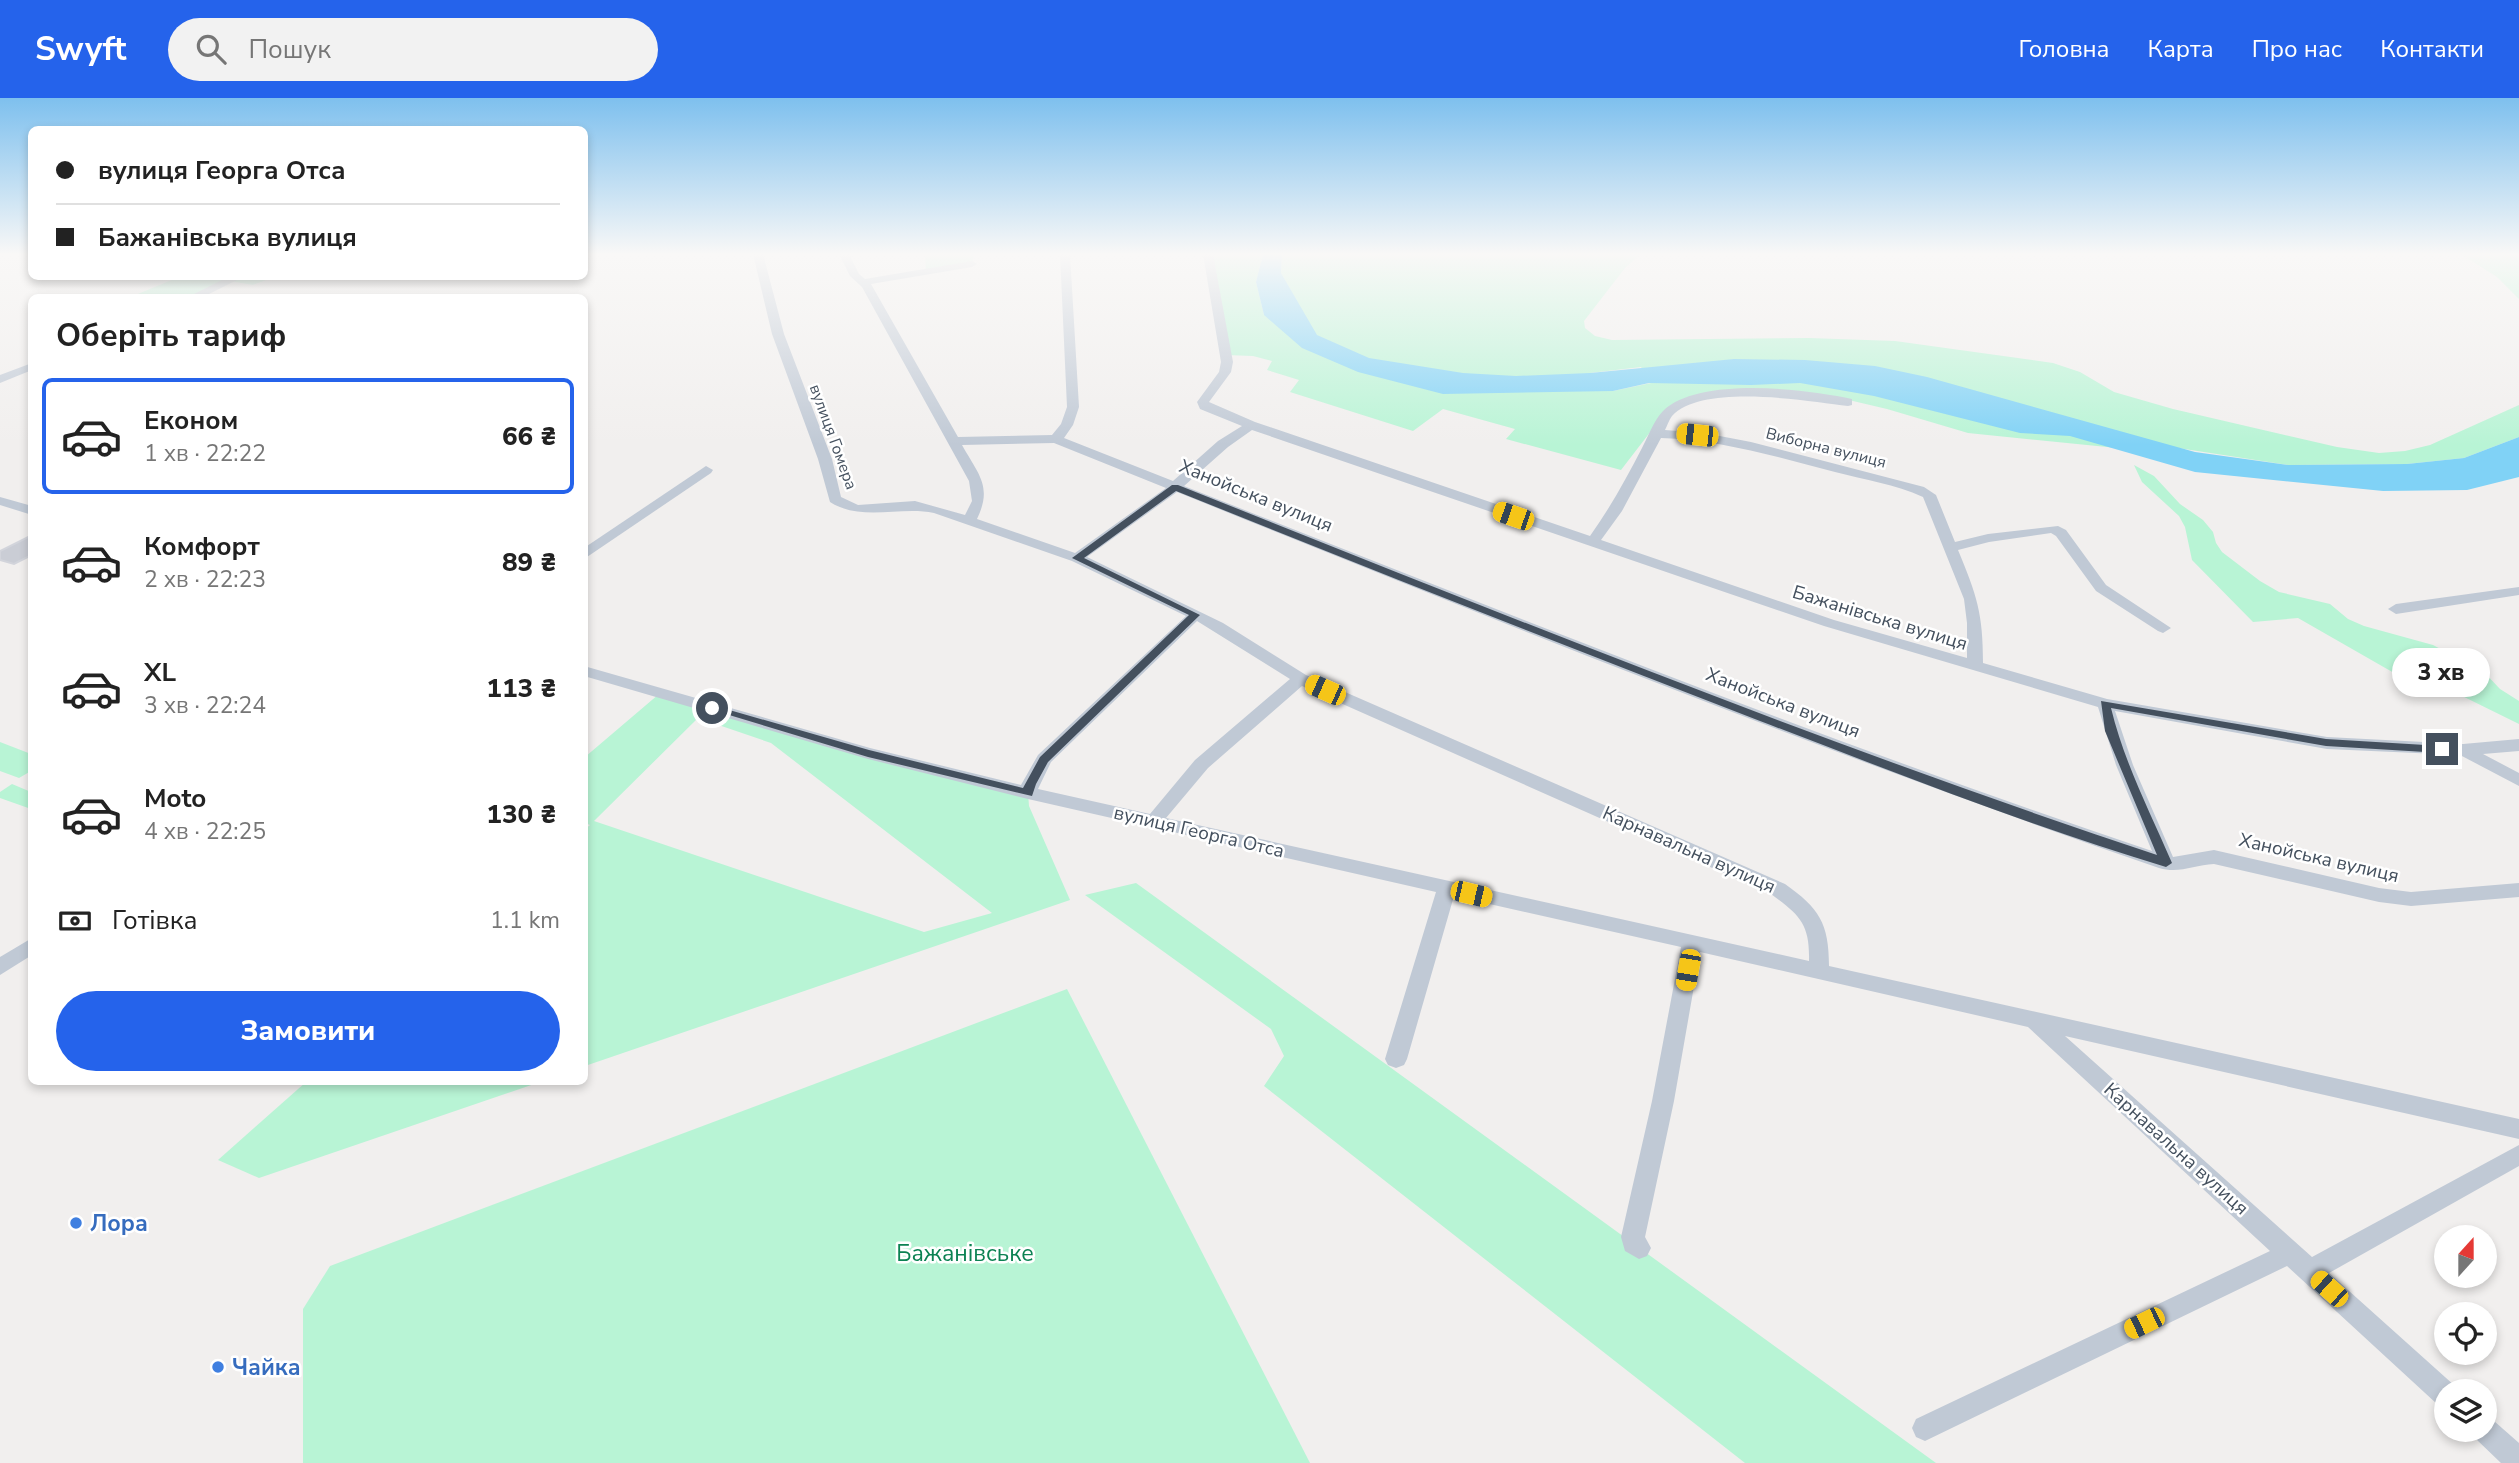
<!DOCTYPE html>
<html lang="uk">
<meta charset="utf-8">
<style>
:root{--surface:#fff;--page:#f2f2f2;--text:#222;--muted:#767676;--line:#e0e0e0;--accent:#2563eb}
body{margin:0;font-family:"Nunito Sans",sans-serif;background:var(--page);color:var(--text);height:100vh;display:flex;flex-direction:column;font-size:26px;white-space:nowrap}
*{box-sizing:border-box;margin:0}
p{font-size:23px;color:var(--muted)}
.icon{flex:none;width:38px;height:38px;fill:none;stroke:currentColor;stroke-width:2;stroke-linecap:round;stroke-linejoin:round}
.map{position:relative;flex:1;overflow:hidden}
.side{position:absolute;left:28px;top:196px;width:560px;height:791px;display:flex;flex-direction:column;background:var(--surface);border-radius:10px;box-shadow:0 4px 10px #0003}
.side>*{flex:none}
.top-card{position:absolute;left:28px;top:28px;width:560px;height:154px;border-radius:10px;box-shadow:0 4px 10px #0003;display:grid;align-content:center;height:154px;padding:0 28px;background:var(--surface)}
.needle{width:46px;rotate:21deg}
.controls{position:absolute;left:2434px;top:1127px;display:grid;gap:14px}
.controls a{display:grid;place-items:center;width:63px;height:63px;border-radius:50%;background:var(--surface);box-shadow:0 4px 10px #0003;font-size:35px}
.end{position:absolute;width:32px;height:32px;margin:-16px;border:9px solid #44505e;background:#fff;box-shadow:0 0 0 4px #fff}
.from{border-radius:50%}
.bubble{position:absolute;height:49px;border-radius:24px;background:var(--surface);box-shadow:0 4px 10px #0003;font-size:23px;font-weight:800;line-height:49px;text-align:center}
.car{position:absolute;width:21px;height:42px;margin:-21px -10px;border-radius:9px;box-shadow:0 0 5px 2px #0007;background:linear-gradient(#f5c518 24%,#345 0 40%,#f5c518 0 76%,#345 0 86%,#f5c518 0)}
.top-card b{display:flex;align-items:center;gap:24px;height:66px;font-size:26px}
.top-card b+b{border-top:2px solid var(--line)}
.top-card i{width:18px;height:18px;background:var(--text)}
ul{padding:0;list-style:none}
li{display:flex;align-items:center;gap:21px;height:116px;margin:0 14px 10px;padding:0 14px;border:4px solid transparent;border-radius:10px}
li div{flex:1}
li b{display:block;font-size:26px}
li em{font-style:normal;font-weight:800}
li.on{border-color:var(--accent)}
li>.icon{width:63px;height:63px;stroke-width:1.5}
h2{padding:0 28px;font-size:32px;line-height:84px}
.pay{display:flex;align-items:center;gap:18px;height:77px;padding:0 28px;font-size:26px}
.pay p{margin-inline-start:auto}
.button{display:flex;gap:14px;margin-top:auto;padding:14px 28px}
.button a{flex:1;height:80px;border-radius:42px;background:var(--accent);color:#fff;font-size:28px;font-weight:800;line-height:80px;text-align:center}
header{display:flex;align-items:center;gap:42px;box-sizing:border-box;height:98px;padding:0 35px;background:var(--accent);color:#fff}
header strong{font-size:33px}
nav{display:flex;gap:38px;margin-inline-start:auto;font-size:24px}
.search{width:490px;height:63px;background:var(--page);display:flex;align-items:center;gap:18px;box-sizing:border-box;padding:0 24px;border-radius:38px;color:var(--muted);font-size:26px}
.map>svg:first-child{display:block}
.green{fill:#b8f4d5;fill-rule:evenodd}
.water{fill:#80d2f6}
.building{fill:#cacdd5;stroke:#d2d4db;stroke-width:2}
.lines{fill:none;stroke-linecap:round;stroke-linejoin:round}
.minor{fill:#c0c9d5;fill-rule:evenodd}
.route{fill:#44505e}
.shop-dot{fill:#3f7fe0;stroke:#fff;stroke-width:2.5}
.labels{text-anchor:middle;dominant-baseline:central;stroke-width:5;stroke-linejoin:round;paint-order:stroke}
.far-street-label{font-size:16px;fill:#44505e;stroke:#fff}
.street-label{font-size:19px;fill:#44505e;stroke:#fff}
.near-shop-label{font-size:23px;font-weight:bold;fill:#366cbe;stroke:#fff;text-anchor:start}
.near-park-label{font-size:23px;fill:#0c8253;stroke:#fff}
</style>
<header>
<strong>Swyft</strong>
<div class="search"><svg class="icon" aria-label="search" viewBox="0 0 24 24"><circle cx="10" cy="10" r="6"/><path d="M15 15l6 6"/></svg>Пошук</div>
<nav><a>Головна</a><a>Карта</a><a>Про нас</a><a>Контакти</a></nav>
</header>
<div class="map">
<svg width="2519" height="1365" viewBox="0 0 2519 1365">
<rect width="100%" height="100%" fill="#f1efee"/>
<!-- green -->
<g class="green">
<polygon points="925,156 974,156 972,166 926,174"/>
<path d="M1213,156h50l-7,28 8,33 39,-2 -22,-40 1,-19h359l-16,14 -41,53 1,7 10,8 17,4 197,-2 86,3 158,22 27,9 34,20 59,17 164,38 42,6 26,-2 25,-6 89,-40v32l-55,21 -57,6 -119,1 -110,-17 -21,4 -189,-19 -81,-24 -51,-12 -85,-9v5l-57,3 -23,9 -50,65 -115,-31 9,-10 -72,-20 -30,22 -123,-39 9,-12 -32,-10 5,-9 -19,-5 -27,-1zM1641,269l10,16 -38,8h-34l11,-18z"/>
<polygon points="2461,156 2519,157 2519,201 2497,179"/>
<polygon points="179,179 274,179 253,187 230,183 191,199 128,200"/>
<polygon points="2134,367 2154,378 2180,406 2203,422 2213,434 2216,445 2222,454 2260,483 2279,494 2330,506 2348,521 2364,528 2433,547 2484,574 2500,591 2519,603 2519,626 2452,593 2415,587 2298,520 2253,524 2192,462 2185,429 2179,418 2142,384"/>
<path d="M659,596l369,99 1,13 41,94 -485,166 -1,-236 6,-5 -5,-2v-66zM698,620l73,25 221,170 -68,19 -330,-111z"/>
<polygon points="0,644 31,656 31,673 19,680 0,673"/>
<polygon points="12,686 31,694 31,711 0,700 0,694"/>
<polygon points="1136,785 1936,1365 1745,1365 1264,988 1284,958 1271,931 1085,797"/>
<polygon points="1067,891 1310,1365 303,1365 303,1211 330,1168"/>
<polygon points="306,984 540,984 259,1080 218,1062"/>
</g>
<!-- water -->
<polygon class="water" points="1263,156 1282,156 1281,175 1317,237 1369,260 1463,275 1516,278 1590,275 1734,261 1805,262 1875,268 1927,279 2195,354 2288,367 2407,366 2464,360 2519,339 2519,379 2467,392 2383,393 2195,374 2070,338 2020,335 1874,298 1800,285 1751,287 1649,285 1613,293 1443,296 1358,274 1302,250 1264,217 1256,184"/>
<!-- building -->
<polygon class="building" points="32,437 32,457 14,466 0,462 0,453"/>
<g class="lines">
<!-- minor -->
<g class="minor">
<path d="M753,156h10l21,80 48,125 9,38 17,8 57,-4 50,14 7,-14 -3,-20 -107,-194 -12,-11 -11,-22h10l10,20 6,5 107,-18 5,3 -5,3 -101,17 87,153 94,-2 9,-11 6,-17 -7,-153h10l9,153 -6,18 -9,13 109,43 45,-40 24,-15 -42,-17 -3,-7 22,-30 2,-10 -18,-108h10l20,108 -2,10 -22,30 46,20 335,114c20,-28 36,-57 52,-88 6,-11 12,-28 21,-37 36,-35 144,-22 189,-12v6l-4,1c-41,-5 -145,-23 -176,10 -3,4 -5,10 -7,14l39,3 47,9 173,45 12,8 19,47 33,-8 70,-8 8,4 40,55 65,43 -8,5 -5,-2 -62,-40 -40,-55 -5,-3 -62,9 -31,8c19,46 25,63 25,113l124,36 220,38 136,7 56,-5v12l-36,3 36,19v13l-59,-31 -133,-6 -212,-38 18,54 40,92 41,-7 165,38 32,4 108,-9v14l-108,9 -32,-4 -165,-38c-20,1 -35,10 -55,4 -331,-114 -657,-245 -982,-376l-90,65 136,66 83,52 479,209c34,24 44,39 44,82l690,153v20l-454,-103 247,221 207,-112v21l-190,107 126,113 2,5h-11v17l-9,-4 -150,-138 -362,175 -9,-4 -4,-9 4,-9 354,-168 -242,-224 -328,-75 -26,149 -29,136 6,11 -4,8 -8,3 -14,-8 -4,-14 31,-136 29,-154 -227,-51 -47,163 -3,6 -8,3 -8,-3 -3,-6 51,-167 -408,-93 -160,-40 -284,-83v-10l286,82 151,37 17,-30 148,-139 -114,-55 -138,-48c-34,-7 -73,9 -104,-11l-12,-43 -46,-125zM1252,332l572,196 274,81 18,58 36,86c-327,-110 -647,-238 -968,-365l44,-39zM1661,340c60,2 116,19 174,34 30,8 60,12 88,25l41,102 3,24v35l-133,-38 -233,-80 21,-29zM1054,345l112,45 -91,65 -98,-34c16,-33 1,-45 -15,-74zM1197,523l93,58 -95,81 -45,54 -112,-25 13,-27zM1302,588l469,208c29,21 39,30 38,67l-643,-143 42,-50z"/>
<polygon points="230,178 245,178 201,200 186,200"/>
<polygon points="32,265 32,272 0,285 0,277"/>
<polygon points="706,368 713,372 711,375 584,461 584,450"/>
<polygon points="0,399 32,408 32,417 0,407"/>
<polygon points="2519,489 2519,497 2396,516 2388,511 2396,506"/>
<polygon points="32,840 32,857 0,877 0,859"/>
<polygon points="2485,1319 2494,1323 2519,1345 2519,1365 2501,1365 2476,1341 2472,1332 2485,1332"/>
</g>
</g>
<!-- sky -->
<linearGradient id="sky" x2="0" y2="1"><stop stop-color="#7ec0ee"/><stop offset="0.45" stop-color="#f9f8f7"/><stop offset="1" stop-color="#f9f8f7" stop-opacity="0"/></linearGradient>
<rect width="2519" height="347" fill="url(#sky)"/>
<!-- route -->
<path class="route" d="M1172,387h6c324,129 648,260 979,370l-52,-124 -4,-30 225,38 116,7 5,3 -5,4 -116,-7 -215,-38c13,54 39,104 61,155l-6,4c-137,-41 -272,-95 -406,-146 -195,-75 -390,-152 -584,-230l-92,67 116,57 -152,147 -12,22 -4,12 -164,-39 -162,-49 6,-3 157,45 154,38 17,-31 149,-142 -117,-57z"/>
<!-- markers -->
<g class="shop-dot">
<circle cx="76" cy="1125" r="7"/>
<circle cx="218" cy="1269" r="7"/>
</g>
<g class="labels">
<!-- far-street labels -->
<g class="far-street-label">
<text transform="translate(833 339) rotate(70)">вулиця Гомера</text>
<text transform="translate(1826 350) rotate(14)">Виборна вулиця</text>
</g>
<!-- street labels -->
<g class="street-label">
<text transform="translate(1256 398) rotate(22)">Ханойська вулиця</text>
<text transform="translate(1880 520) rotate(17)">Бажанівська вулиця</text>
<text transform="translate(1783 605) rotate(21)">Ханойська вулиця</text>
<text transform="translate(1199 734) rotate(13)">вулиця Георга Отса</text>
<text transform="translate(1689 752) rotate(24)">Карнавальна вулиця</text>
<text transform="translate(2319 760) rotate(13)">Ханойська вулиця</text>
<text transform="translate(2176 1051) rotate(42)">Карнавальна вулиця</text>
</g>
<!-- near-shop labels -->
<g class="near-shop-label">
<text x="90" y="1125">Лора</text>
<text x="232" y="1269">Чайка</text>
</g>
<!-- near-park labels -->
<g class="near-park-label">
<text x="965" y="1155">Бажанівське</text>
</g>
</g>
</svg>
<div class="controls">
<a><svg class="needle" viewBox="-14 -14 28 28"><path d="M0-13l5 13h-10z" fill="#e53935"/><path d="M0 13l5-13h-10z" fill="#767676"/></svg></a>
<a><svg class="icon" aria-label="locate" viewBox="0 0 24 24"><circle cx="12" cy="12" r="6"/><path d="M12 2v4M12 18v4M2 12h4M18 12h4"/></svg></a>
<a><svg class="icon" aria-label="layers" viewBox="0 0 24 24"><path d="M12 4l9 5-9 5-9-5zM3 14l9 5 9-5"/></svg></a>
</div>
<i class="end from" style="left:712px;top:610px"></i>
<i class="end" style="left:2442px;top:651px"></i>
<div class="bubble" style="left:2392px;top:550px;width:98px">3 хв</div>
<i class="car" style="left:1697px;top:337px;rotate:276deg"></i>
<i class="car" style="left:1513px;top:418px;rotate:289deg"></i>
<i class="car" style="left:1325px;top:592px;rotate:294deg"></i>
<i class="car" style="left:1471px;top:796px;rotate:103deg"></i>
<i class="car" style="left:1688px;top:872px;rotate:190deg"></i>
<i class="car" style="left:2329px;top:1191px;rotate:312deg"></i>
<i class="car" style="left:2144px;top:1225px;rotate:244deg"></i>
<div class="top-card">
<b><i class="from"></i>вулиця Георга Отса</b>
<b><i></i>Бажанівська вулиця</b>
</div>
<section class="side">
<h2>Оберіть тариф</h2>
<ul>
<li class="on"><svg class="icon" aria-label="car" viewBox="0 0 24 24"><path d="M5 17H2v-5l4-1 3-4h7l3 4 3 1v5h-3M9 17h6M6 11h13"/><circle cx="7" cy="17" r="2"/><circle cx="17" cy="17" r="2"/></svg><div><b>Економ</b><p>1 хв · 22:22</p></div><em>66 ₴</em></li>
<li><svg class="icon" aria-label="car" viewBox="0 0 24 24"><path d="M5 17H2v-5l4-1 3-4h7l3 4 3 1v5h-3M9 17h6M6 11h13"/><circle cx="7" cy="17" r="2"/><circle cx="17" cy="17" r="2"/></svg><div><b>Комфорт</b><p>2 хв · 22:23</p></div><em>89 ₴</em></li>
<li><svg class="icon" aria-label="car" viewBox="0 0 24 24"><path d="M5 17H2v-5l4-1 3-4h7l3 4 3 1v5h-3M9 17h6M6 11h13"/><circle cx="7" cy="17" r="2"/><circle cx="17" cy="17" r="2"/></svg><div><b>XL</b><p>3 хв · 22:24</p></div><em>113 ₴</em></li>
<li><svg class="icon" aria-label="car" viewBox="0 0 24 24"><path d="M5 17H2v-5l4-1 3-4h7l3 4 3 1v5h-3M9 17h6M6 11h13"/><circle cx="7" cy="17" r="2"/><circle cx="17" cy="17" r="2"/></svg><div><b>Moto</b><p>4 хв · 22:25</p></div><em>130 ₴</em></li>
</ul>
<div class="pay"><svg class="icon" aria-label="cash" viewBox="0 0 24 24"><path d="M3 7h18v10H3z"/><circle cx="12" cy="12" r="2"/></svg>Готівка<p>1.1 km</p></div>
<div class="button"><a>Замовити</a></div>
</section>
</div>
